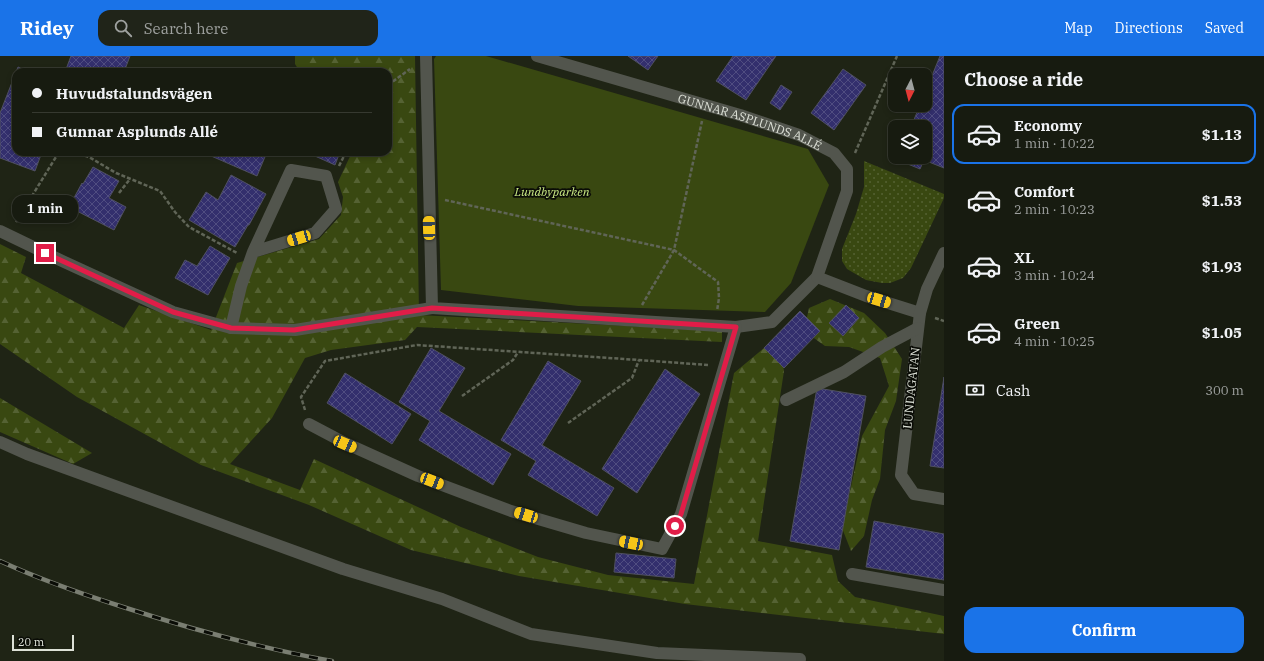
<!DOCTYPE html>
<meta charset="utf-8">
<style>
:root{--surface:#171b10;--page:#202419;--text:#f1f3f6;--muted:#9ea19f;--line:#363930;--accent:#1a73e8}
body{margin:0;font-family:"IBM Plex Serif",serif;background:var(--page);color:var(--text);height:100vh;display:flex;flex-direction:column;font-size:15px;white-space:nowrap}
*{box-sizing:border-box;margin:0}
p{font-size:13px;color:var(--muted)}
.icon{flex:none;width:22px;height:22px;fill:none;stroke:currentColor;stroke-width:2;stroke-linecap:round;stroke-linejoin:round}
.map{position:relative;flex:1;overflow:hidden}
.details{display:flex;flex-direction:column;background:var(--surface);width:320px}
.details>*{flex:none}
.guide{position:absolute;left:12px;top:12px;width:380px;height:88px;border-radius:12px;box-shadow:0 2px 6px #0003,0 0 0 1px var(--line);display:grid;align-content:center;height:88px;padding:0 20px;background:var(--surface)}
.needle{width:26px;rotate:186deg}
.fabs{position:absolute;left:888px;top:12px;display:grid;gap:8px}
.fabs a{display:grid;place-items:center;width:44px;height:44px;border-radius:8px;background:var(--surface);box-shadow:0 2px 6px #0003,0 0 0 1px var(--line);font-size:20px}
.scale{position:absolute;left:12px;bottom:10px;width:62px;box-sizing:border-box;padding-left:4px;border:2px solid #dde1d7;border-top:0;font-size:11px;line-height:14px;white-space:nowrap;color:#dde1d7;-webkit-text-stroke:3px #0a0c06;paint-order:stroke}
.end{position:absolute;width:18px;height:18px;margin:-9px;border:5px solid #e11d48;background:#fff;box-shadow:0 0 0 2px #fff}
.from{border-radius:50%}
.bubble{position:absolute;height:28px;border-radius:12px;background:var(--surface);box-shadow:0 2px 6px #0003,0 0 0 1px var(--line);font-size:13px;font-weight:700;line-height:28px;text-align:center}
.car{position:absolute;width:12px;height:24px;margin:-12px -6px;border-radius:5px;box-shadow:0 0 3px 1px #0007;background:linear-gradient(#f5c518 24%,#345 0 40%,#f5c518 0 76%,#345 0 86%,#f5c518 0)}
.guide b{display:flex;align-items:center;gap:14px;height:38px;font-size:15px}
.guide b+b{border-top:1px solid var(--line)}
.guide i{width:10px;height:10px;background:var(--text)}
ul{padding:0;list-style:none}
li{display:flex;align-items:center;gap:12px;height:60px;margin:0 8px 6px;padding:0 12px;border:2px solid transparent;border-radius:12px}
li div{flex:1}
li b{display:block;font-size:15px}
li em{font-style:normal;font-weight:700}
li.current{border-color:var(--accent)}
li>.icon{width:36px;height:36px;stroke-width:1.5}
h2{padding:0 20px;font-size:18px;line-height:48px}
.pay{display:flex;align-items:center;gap:10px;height:44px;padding:0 20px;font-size:15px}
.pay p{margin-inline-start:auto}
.primary-button{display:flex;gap:8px;margin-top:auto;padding:8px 20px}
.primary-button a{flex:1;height:46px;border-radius:12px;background:var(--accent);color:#fff;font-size:16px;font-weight:700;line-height:46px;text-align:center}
header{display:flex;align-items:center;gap:24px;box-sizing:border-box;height:56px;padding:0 20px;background:var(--accent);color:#fff}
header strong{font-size:19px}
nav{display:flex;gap:22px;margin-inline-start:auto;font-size:14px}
.search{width:280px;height:36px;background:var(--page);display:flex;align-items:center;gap:10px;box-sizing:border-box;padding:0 14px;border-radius:12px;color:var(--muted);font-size:15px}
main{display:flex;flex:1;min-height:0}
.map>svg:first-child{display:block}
.grass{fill:url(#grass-dots)}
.forest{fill:url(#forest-firs)}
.park{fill:#394811}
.building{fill:url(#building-cross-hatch);stroke:#4f5061}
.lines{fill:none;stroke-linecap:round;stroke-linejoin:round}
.path{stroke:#606557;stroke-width:2.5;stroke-dasharray:4 2;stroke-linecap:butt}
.minor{stroke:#52554d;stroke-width:12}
.rail-casing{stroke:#7a7e72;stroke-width:4.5}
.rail{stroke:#0a0c06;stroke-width:3;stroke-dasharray:9;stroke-linecap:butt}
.route{stroke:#e11d48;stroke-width:5}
.labels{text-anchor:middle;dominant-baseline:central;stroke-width:3.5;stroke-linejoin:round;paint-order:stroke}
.street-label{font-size:12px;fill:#dde1d7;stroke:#0a0c06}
.park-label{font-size:12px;font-style:italic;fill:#cbeb85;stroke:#0a0c06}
</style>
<header>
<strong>Ridey</strong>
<div class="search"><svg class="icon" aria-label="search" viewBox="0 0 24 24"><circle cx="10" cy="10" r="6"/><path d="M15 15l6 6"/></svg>Search here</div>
<nav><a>Map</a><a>Directions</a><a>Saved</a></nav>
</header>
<main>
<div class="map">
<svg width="944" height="605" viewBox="0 0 944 605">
<defs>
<pattern id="grass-dots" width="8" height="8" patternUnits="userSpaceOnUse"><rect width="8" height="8" fill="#394811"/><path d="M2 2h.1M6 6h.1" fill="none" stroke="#556233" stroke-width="1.8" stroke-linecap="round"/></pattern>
<pattern id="forest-firs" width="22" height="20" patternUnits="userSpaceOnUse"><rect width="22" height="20" fill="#394811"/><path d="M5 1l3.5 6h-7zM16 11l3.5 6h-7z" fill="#556233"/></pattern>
<pattern id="building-cross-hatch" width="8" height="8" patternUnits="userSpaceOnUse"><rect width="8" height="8" fill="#332f6d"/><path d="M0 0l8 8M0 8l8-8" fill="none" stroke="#504d81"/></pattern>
</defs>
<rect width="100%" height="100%" fill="#1f2415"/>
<!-- grass -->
<polygon class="grass" points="864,105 944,138 944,142 911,212 903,222 890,227 882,227 866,224 847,213 842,205 842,193 856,158 864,131"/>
<!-- forest -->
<g class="forest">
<polygon points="295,0 415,0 419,259 722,275 722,286 417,271 405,284 331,294 305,302 272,362 230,408 300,434 314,403 461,471 538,501 608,519 694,528 734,317 770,287 779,290 784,315 758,485 832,499 838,525 855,541 944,560 944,578 685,548 519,520 411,494 309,449 201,409 77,341 0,288 0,188 26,201 21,217 124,272 139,249 211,274 237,207 319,183 341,159 343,141 338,126 352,96 388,96 388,16 300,16 295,8"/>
<polygon points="830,243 864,257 885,277 902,303 896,345 885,374 880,423 872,444 864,480 851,495 842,472 862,380 889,330 880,302 849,291 825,290 804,275 809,252"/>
<polygon points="0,342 92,397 73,408 0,376"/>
</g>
<!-- park -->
<polygon class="park" points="436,0 486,0 808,93 829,129 791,227 765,256 578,250 441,234 434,3"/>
<!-- building -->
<g class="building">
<polygon points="71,0 130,0 124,16 65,16"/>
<polygon points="628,0 658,0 648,14"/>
<polygon points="733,0 776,0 746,44 716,25"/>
<polygon points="940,0 944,0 944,112 924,104 920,113 898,104 899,101 925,101 925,71 911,71 920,49 925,49 925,37"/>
<polygon points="18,11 30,16 16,16 16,96 42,96 35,115 0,102 0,57"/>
<polygon points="843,13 866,29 834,74 811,57"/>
<polygon points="781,29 792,36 780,54 770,47"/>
<polygon points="202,96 267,96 257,120"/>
<polygon points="306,96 340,96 335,109"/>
<polygon points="93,111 119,125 109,142 126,151 114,174 69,151 82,127 83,128"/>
<polygon points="231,119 266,138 249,169 248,169 235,191 189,164 206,136 218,144"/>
<polygon points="210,190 230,202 208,239 175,222 185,204 197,210"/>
<polygon points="846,249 859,262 843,280 829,267"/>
<polygon points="800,255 820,275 784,312 764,292"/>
<polygon points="431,292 465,312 439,355 511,398 493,429 419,384 430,365 399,346"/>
<polygon points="548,305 581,325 542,389 614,432 597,460 528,419 536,405 501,384"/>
<polygon points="665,313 700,338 637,437 602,413"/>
<polygon points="345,317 411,358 392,388 327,347"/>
<polygon points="944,321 944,412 930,410"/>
<polygon points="817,332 866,340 839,494 790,485"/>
<polygon points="874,465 944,478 944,524 866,511"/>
<polygon points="616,497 676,503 674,522 614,516"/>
</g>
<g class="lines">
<!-- path -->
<g class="path">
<polyline points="388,29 410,13"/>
<polyline points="73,96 89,101 116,117 160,135 175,156 189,171 237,197"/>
<polyline points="855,97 897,0"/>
<polyline points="339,110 346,96"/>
<polyline points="119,137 130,123"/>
<polyline points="445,144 674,194 718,226 719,242 717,255"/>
<polyline points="16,166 59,96"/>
<polyline points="642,249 674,194 702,65"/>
<polyline points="935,262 944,265"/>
<polyline points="462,340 513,304 518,296"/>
<polyline points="305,354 301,341 325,305 417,289 639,304 708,309"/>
<polyline points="568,367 632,322 639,304"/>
</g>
<!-- minor -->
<g class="minor">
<polyline points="426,0 432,252 736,271 772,266 817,221"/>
<path id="s1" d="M537,0l203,59 59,20 35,18 13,16v22l-30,86 49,19 54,17"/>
<polyline points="0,175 58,203 173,256 231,272 295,274 432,252"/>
<polyline points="944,197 927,233 920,257 901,419 914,438 944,443"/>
<polyline points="231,272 241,230 253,196 291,114 326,120 336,153 315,177 253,196"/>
<polyline points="786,344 844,316 882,291 918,272"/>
<polyline points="309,368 345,387 418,420 511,455 586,477 662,493 681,458 736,271"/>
<polyline points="0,386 27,398 343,513 442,543 531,578 657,597 800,603"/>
<polyline points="852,518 944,534"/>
</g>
<!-- rail casing -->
<g class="rail-casing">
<path id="rail" d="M0,505c39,18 79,32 120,45 70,23 140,42 212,55"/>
</g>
<!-- rail -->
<use href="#rail" class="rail"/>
</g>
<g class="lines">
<!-- route -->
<polyline class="route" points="45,197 173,256 231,272 294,274 432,252 736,271 681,458 675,470"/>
</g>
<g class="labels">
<!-- street labels -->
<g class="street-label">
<text stroke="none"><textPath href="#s1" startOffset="223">GUNNAR ASPLUNDS ALLÉ</textPath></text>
<text transform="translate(911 332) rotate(-84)">LUNDAGATAN</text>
</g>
<!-- park labels -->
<g class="park-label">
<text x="552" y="135">Lundbyparken</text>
</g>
</g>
</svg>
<div class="fabs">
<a><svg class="needle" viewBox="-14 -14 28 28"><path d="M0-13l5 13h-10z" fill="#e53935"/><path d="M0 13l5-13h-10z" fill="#9ea19f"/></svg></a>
<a><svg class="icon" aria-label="layers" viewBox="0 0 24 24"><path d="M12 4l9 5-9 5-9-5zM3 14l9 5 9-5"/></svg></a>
</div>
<div class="scale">20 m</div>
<i class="end from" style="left:675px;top:470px"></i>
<i class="end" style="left:45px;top:197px"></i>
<div class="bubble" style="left:12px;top:139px;width:66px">1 min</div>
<i class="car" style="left:429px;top:172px;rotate:358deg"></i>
<i class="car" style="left:299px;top:182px;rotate:253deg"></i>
<i class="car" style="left:879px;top:244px;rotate:107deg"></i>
<i class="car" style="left:345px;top:388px;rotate:113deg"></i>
<i class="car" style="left:432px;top:425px;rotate:111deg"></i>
<i class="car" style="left:526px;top:459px;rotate:287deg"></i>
<i class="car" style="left:631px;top:487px;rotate:282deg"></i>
<div class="guide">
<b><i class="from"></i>Huvudstalundsvägen</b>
<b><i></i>Gunnar Asplunds Allé</b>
</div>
</div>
<section class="details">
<h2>Choose a ride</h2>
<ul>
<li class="current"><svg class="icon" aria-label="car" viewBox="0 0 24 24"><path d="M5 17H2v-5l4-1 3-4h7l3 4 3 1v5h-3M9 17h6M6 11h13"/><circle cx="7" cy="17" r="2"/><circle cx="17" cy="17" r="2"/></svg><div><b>Economy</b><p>1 min · 10:22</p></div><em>$1.13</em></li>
<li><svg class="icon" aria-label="car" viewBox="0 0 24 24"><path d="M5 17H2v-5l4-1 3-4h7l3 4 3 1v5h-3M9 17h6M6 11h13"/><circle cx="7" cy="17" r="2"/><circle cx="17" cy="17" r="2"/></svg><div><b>Comfort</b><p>2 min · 10:23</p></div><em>$1.53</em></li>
<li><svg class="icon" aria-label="car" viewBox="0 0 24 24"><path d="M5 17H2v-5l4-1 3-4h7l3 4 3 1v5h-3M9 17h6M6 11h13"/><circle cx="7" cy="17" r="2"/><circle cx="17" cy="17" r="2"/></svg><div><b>XL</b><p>3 min · 10:24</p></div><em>$1.93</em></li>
<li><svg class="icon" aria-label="car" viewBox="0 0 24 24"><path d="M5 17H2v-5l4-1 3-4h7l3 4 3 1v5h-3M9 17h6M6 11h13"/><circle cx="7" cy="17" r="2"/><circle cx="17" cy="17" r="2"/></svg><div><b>Green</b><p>4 min · 10:25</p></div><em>$1.05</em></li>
</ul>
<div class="pay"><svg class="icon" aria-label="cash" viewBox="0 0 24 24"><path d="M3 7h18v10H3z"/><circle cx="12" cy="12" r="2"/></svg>Cash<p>300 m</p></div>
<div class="primary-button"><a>Confirm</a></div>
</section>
</main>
